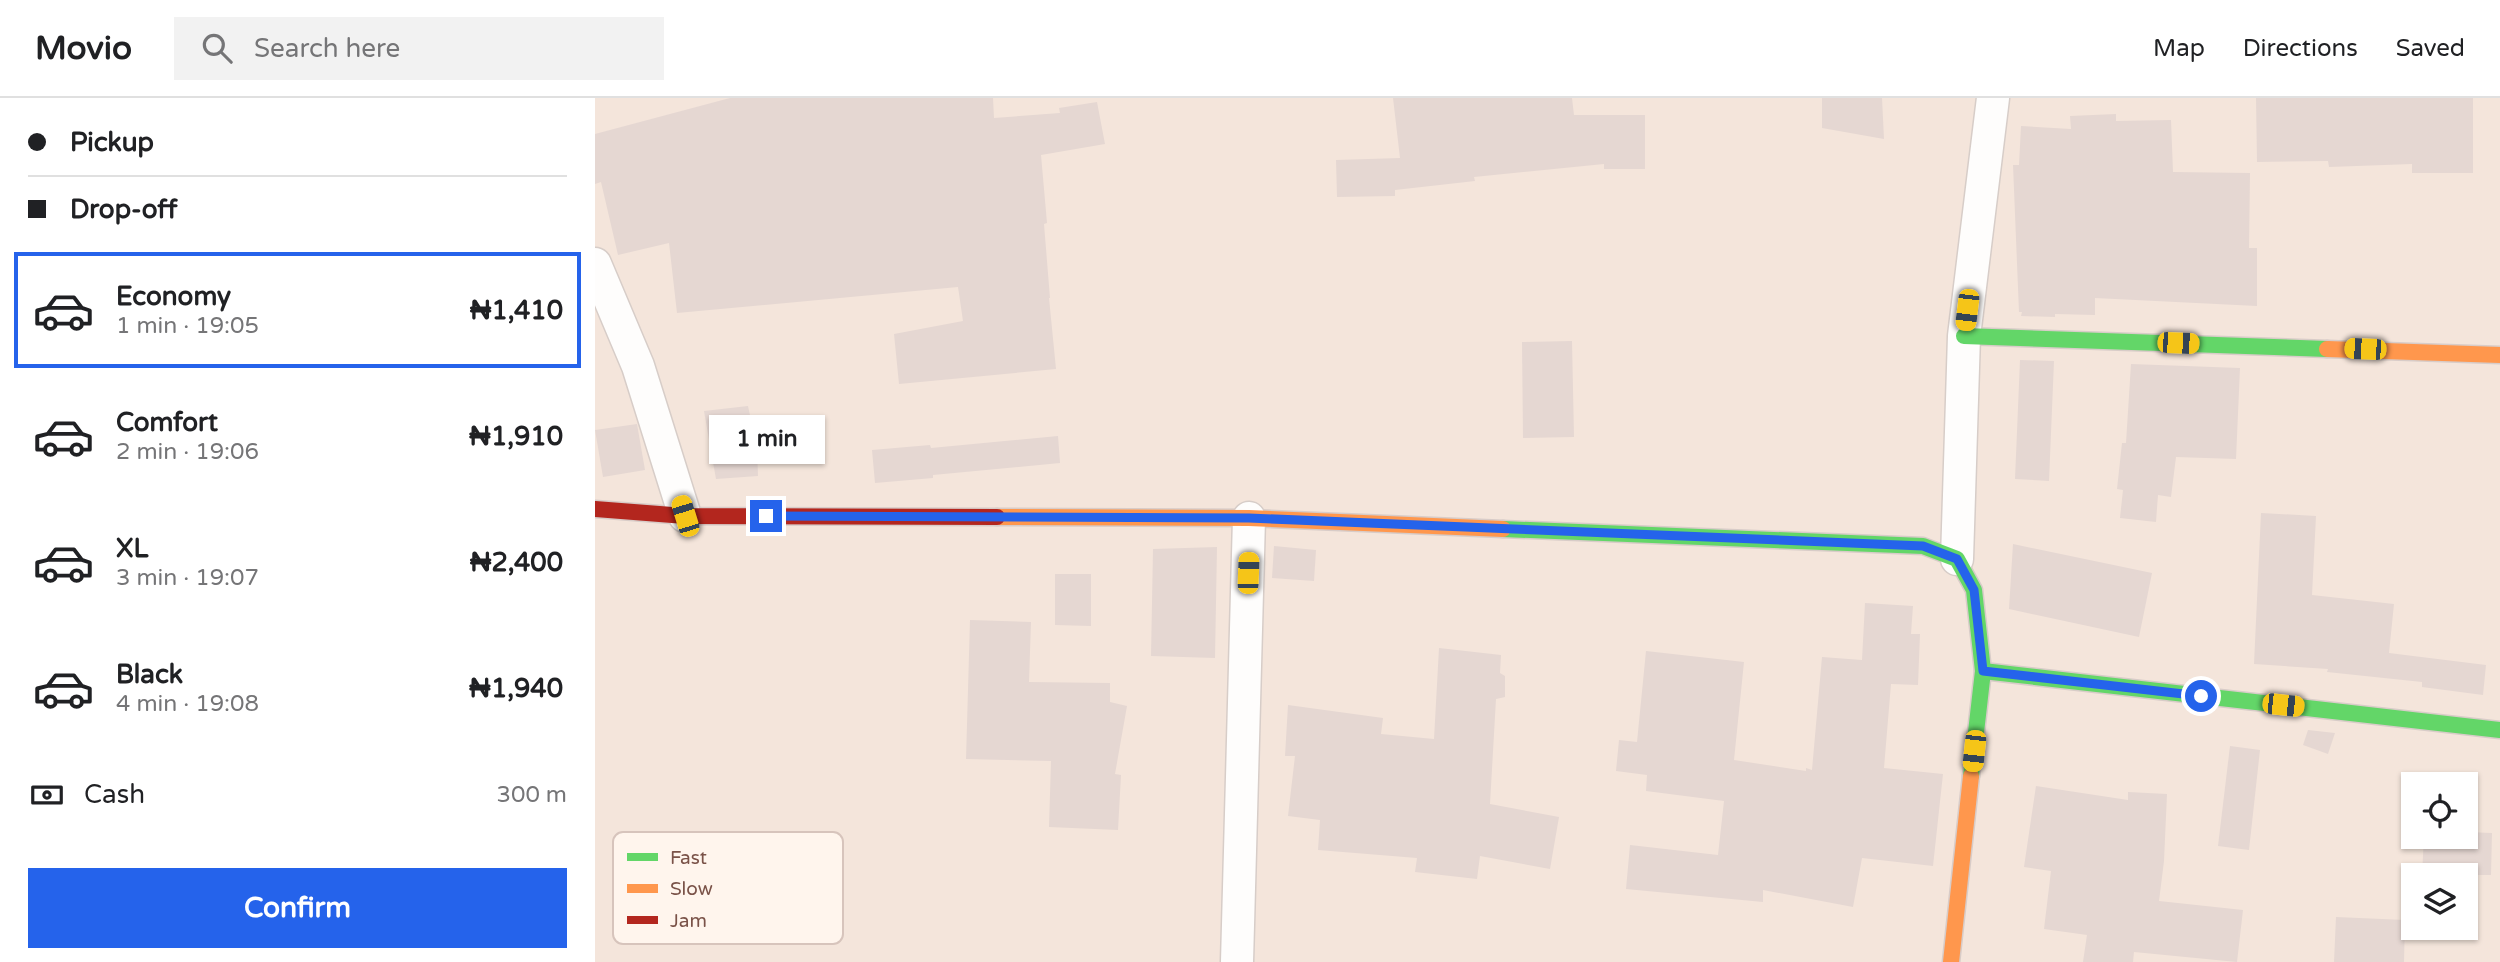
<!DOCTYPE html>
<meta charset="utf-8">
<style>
:root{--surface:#fff;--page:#f2f2f2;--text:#202124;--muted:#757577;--line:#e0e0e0;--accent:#2563eb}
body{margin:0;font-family:"Varela Round",sans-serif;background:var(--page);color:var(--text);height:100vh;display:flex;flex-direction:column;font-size:26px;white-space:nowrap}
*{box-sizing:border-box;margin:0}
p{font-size:23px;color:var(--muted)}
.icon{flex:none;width:38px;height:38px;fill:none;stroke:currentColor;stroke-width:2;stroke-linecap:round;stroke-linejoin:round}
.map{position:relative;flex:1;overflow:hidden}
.sheet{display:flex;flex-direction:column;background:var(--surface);width:595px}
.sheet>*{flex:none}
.banner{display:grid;align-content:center;height:154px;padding:0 28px;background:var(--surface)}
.tools{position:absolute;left:1806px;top:674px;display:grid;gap:14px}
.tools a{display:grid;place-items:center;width:77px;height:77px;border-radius:0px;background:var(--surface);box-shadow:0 2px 5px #0004;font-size:35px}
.end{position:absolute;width:32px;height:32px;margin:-16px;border:9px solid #2563eb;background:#fff;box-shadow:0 0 0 4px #fff}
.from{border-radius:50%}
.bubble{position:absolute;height:49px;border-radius:0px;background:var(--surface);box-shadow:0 2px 5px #0004;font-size:23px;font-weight:800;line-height:49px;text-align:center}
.car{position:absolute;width:21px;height:42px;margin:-21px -10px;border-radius:9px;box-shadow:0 0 5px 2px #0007;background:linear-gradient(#f5c518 24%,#345 0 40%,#f5c518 0 76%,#345 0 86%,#f5c518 0)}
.banner b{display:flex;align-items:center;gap:24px;height:66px;font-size:26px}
.banner b+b{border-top:2px solid var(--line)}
.banner i{width:18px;height:18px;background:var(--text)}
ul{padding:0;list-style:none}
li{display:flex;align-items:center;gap:21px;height:116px;margin:0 14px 10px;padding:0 14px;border:4px solid transparent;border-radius:0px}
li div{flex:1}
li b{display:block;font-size:26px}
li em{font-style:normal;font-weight:800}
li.current{border-color:var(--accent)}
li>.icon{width:63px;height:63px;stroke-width:1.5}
.pay{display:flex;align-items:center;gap:18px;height:77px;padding:0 28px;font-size:26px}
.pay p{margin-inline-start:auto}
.cta{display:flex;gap:14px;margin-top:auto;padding:14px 28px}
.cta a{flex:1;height:80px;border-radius:0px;background:var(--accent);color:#fff;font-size:28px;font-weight:800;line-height:80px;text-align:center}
header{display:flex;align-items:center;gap:42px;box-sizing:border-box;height:98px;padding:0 35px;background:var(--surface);border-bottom:2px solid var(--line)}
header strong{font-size:33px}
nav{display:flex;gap:38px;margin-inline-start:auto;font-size:24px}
.search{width:490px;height:63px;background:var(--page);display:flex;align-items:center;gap:18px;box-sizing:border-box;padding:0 24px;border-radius:0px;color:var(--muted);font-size:26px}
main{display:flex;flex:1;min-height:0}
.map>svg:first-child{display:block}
.residential{fill:#f4e5db;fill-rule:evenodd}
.building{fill:#e5d7d2}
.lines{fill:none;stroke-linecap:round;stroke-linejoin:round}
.street-casing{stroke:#d7cdc8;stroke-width:35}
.fast-casing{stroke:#d8ccc8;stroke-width:19}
.slow-casing{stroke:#d8ccc8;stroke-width:19}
.jam-casing{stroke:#d8ccc8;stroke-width:19}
.street{stroke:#fefdfc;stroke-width:32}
.fast{stroke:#63d668;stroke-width:16}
.slow{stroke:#ff974d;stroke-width:16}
.jam{stroke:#b3261e;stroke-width:16}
.route{stroke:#2563eb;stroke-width:9}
.key{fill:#fff5ed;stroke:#d7c4bc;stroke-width:2}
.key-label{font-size:19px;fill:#7a5248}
</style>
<header>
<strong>Movio</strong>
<div class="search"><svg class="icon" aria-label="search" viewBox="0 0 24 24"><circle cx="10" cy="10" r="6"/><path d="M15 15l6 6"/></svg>Search here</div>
<nav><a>Map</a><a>Directions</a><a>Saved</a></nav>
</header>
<main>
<section class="sheet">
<div class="banner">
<b><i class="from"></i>Pickup</b>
<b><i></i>Drop-off</b>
</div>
<ul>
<li class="current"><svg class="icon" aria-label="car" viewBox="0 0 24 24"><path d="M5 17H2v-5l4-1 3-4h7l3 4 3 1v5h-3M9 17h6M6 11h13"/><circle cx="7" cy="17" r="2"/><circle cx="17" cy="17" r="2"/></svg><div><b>Economy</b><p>1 min · 19:05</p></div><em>₦1,410</em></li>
<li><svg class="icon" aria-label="car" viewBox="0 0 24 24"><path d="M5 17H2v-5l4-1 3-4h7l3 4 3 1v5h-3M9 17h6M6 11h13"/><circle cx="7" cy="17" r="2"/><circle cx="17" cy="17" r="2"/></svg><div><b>Comfort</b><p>2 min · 19:06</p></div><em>₦1,910</em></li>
<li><svg class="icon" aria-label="car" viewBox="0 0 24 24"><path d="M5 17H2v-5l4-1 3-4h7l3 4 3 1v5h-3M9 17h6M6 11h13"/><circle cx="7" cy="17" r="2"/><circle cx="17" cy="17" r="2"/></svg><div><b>XL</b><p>3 min · 19:07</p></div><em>₦2,400</em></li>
<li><svg class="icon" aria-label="car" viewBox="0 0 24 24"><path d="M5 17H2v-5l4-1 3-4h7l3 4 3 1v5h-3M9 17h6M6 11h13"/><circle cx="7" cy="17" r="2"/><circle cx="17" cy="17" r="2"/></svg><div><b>Black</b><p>4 min · 19:08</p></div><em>₦1,940</em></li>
</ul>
<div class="pay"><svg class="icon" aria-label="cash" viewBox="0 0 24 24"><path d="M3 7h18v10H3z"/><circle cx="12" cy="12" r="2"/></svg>Cash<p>300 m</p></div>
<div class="cta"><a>Confirm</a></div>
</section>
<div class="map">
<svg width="1905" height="864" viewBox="0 0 1905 864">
<rect width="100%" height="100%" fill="#f8f1eb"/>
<!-- residential -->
<path class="residential" d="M0,0h1905v864h-1905zM1818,686h53v52h-53zM1818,777h53v53h-53z"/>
<!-- building -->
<g class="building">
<polygon points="135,0 398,0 399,20 465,15 464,10 502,4 510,46 446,57 452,125 449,126 455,200 454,200 461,271 304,286 299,236 368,223 363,189 82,215 74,145 23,157 6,84 0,86 0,36"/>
<polygon points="798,0 977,0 979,17 1050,17 1050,71 1009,71 1009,66 879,79 880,83 800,92 800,98 742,99 741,62 805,60"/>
<polygon points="1227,0 1287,0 1289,41 1227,30"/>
<polygon points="1661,0 1878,0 1878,75 1817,75 1817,66 1734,69 1733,63 1662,64"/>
<polygon points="1521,16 1521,23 1576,22 1578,74 1655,75 1654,150 1662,150 1662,208 1500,200 1500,217 1460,216 1460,219 1426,218 1427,214 1424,214 1418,67 1424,67 1426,28 1476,31 1475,18"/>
<polygon points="977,243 979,339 928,340 927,244"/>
<polygon points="1425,262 1459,263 1454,383 1420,381"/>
<polygon points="1536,266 1645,270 1641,361 1581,359 1576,399 1563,397 1561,424 1525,420 1528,392 1522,391 1527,345 1531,345"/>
<polygon points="153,308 162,350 163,378 121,381 109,313"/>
<polygon points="42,326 50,372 8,379 0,332"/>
<polygon points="463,338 465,365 338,377 338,380 280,385 277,352 335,347 336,350"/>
<polygon points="1666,415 1721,418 1717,497 1799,506 1794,555 1891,567 1888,597 1827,589 1827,584 1732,574 1733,571 1659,566"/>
<polygon points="1418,446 1557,475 1544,539 1414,511"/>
<polygon points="679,448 721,452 719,483 677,480"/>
<polygon points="622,449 620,560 556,558 558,451"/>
<polygon points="460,476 496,476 496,528 460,527"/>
<polygon points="1270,505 1318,508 1316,536 1325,536 1323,587 1296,586 1289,670 1348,676 1338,768 1267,760 1258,809 1168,792 1168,804 1031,791 1035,747 1123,757 1129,703 1051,693 1052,677 1021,673 1024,642 1042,644 1051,553 1149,564 1139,662 1211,673 1211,670 1217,672 1227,559 1267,562"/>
<polygon points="375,522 436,524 434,584 515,585 515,604 532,608 520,676 526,677 523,732 454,729 456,663 371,661"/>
<polygon points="844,550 906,557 905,575 910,578 910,599 901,601 895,706 964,719 955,771 885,758 882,781 820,774 822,760 723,752 725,722 693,718 700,658 690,658 693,607 788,620 786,636 839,641"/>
<polygon points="1713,632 1740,635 1733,656 1708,647"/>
<polygon points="1635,648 1665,652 1654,752 1623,748"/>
<polygon points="1441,688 1533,702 1533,694 1572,696 1569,763 1564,803 1648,812 1642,864 1539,854 1538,864 1488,864 1492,837 1449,831 1456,773 1429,769"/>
<polygon points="1871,734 1897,735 1896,777 1827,777 1829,738 1871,738"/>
<polygon points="1741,819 1810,822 1809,864 1739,864"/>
</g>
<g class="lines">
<!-- street casing -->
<g class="street-casing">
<g id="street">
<polyline points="0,166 43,268 90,418"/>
<polyline points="1362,461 1369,238 1398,0"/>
<polyline points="642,864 654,420"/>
</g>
</g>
<!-- fast casing -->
<g class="fast-casing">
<g id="fast">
<polyline points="1369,238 1732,251"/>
<polyline points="908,431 1328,448 1362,461 1379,492 1388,573 1376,678"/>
<polyline points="1388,573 1905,632"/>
</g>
</g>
<!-- slow casing -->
<g class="slow-casing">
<g id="slow">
<polyline points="1732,251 1905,257"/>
<polyline points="402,419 654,420 908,431"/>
<polyline points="1356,864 1376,678"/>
</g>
</g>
<!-- jam casing -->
<g class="jam-casing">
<polyline id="jam" points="0,411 90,418 402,419"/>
</g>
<!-- street -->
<use href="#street" class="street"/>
<!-- fast -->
<use href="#fast" class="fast"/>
<!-- slow -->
<use href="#slow" class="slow"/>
<!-- jam -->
<use href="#jam" class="jam"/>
</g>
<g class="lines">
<!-- route -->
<polyline class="route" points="171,418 654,420 1328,448 1362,461 1379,492 1388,573 1606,598"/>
</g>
<!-- legend -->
<rect x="18" y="734" width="230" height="112" rx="10" class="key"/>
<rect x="32" y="755" width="31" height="8" fill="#63d668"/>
<rect x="32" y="786" width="31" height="9" fill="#ff974d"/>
<rect x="32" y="818" width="31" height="8" fill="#b3261e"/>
<g class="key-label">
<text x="75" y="766">Fast</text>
<text x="75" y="797">Slow</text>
<text x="75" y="829">Jam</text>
</g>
</svg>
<div class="tools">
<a><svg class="icon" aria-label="locate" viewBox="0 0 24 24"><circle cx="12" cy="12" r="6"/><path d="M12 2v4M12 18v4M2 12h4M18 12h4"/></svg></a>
<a><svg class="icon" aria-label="layers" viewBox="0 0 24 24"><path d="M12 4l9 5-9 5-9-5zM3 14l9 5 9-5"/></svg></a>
</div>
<i class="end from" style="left:1606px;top:598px"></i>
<i class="end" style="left:171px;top:418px"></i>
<div class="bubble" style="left:114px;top:317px;width:116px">1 min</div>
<i class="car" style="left:1372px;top:212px;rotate:187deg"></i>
<i class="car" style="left:1583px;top:245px;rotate:92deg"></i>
<i class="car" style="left:1770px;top:251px;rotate:272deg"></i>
<i class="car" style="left:90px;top:418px;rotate:343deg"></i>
<i class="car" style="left:653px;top:475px;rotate:2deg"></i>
<i class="car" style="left:1688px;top:607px;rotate:96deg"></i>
<i class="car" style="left:1379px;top:653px;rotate:186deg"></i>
</div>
</main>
